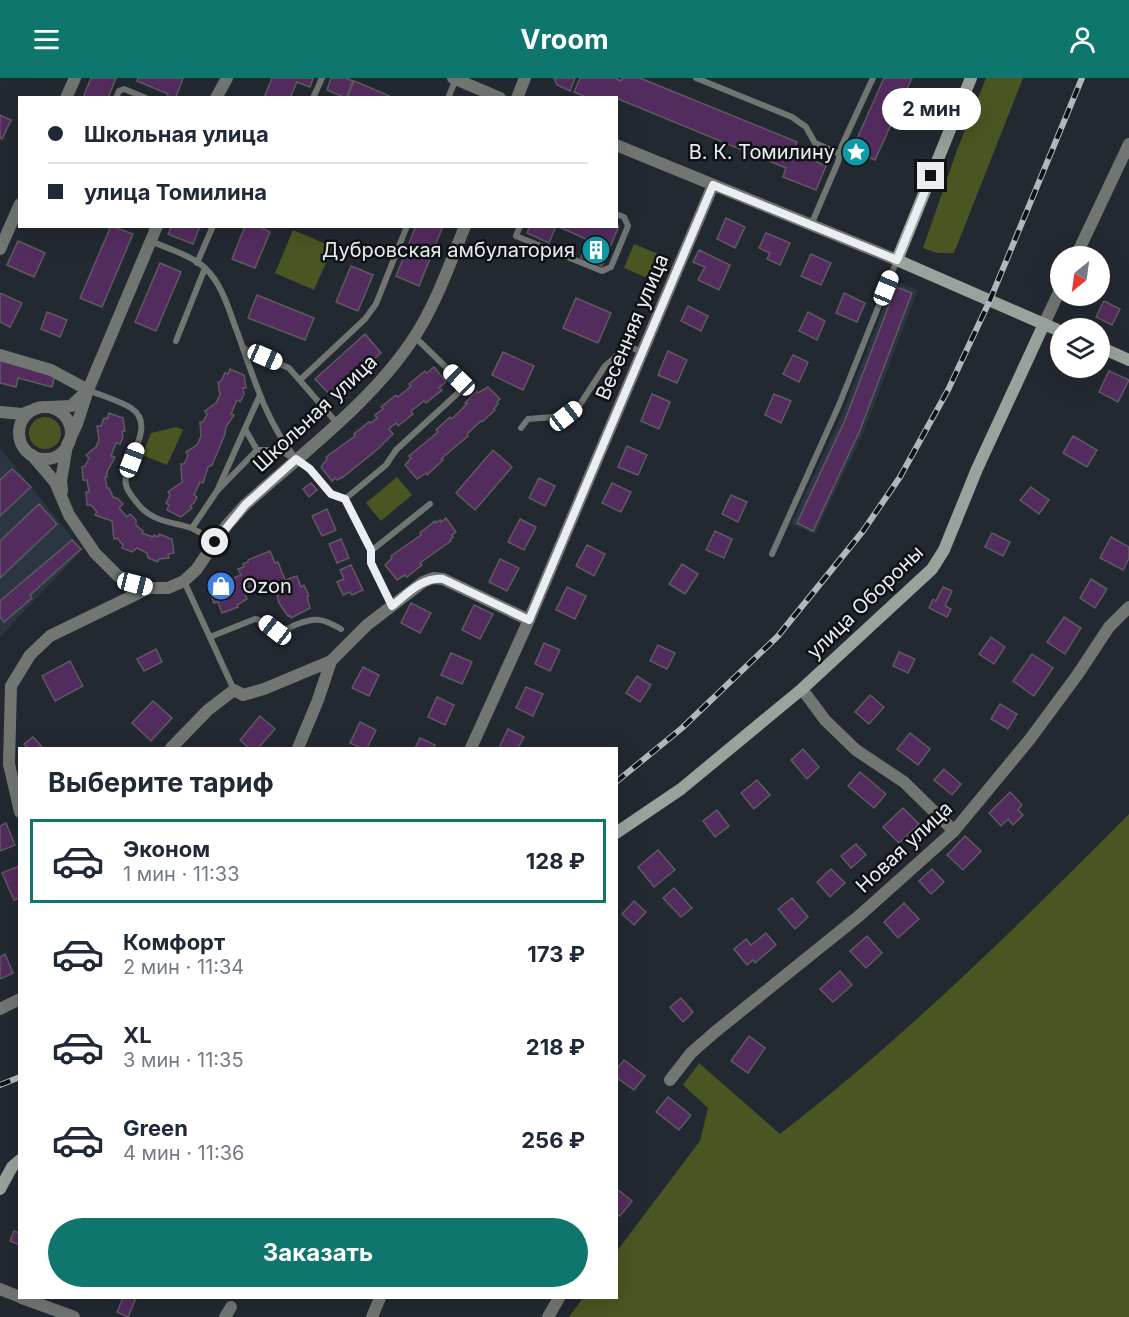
<!DOCTYPE html>
<html lang="ru">
<meta charset="utf-8">
<style>
:root{--surface:#fff;--page:#f6f6f7;--text:#1f2937;--muted:#747a83;--line:#e0e1e3;--accent:#0f766e}
body{margin:0;font-family:Inter,sans-serif;background:var(--page);color:var(--text);height:100vh;display:flex;flex-direction:column;font-size:22px;white-space:nowrap}
*{box-sizing:border-box;margin:0}
p{font-size:20px;color:var(--muted)}
.icon{flex:none;width:33px;height:33px;fill:none;stroke:currentColor;stroke-width:2;stroke-linecap:round;stroke-linejoin:round}
.map{position:relative;flex:1;overflow:hidden}
.side{position:absolute;left:18px;top:669px;width:600px;height:552px;display:flex;flex-direction:column;background:var(--surface);border-radius:0px;box-shadow:0 6px 24px #0002}
.side>*{flex:none}
.guide{position:absolute;left:18px;top:18px;width:600px;height:132px;border-radius:0px;box-shadow:0 6px 24px #0002;display:grid;align-content:center;height:132px;padding:0 30px;background:var(--surface)}
.needle{width:39px;rotate:209deg}
.fabs{position:absolute;left:1050px;top:168px;display:grid;gap:12px}
.fabs a{display:grid;place-items:center;width:60px;height:60px;border-radius:50%;background:var(--surface);box-shadow:0 6px 24px #0002;font-size:30px}
.end{position:absolute;width:27px;height:27px;margin:-14px;border:8px solid #eaeef3;background:#111;box-shadow:0 0 0 3px #111}
.from{border-radius:50%}
.bubble{position:absolute;height:42px;border-radius:21px;background:var(--surface);box-shadow:0 6px 24px #0002;font-size:20px;font-weight:700;line-height:42px;text-align:center}
.car{position:absolute;width:18px;height:36px;margin:-18px -9px;border-radius:8px;box-shadow:0 0 4px 2px #0007;background:linear-gradient(#fff 24%,#345 0 40%,#fff 0 76%,#345 0 86%,#fff 0)}
.guide b{display:flex;align-items:center;gap:21px;height:57px;font-size:22px}
.guide b+b{border-top:2px solid var(--line)}
.guide i{width:15px;height:15px;background:var(--text)}
ul{padding:0;list-style:none}
li{display:flex;align-items:center;gap:18px;height:84px;margin:0 12px 9px;padding:0 18px;border:3px solid transparent;border-radius:0px}
li div{flex:1}
li b{display:block;font-size:22px}
li em{font-style:normal;font-weight:700}
li.current{border-color:var(--accent)}
li>.icon{width:54px;height:54px;stroke-width:1.5}
h2{padding:0 30px;font-size:27px;line-height:72px}
.primary-button{display:flex;gap:12px;margin-top:auto;padding:12px 30px}
.primary-button a{flex:1;height:69px;border-radius:36px;background:var(--accent);color:#fff;font-size:24px;font-weight:700;line-height:69px;text-align:center}
header{display:flex;justify-content:space-between;align-items:center;height:78px;padding:0 30px;background:var(--accent);color:#fff;font-size:27px;font-weight:700}
.map>svg:first-child{display:block}
.built{fill:#2b3642}
.green{fill:#4a5622}
.building{fill:#532c5e;stroke:#605962;stroke-width:1.5}
.lines{fill:none;stroke-linecap:round;stroke-linejoin:round}
.lane{stroke:#717673;stroke-width:6}
.street{stroke:#717673;stroke-width:12}
.secondary{stroke:#9aa29e;stroke-width:12}
.rail-casing{stroke:#b2b7bc;stroke-width:6}
.rail{stroke:#0f1215;stroke-width:4;stroke-dasharray:11;stroke-linecap:butt}
.route{stroke:#eaeef3;stroke-width:8}
.labels{text-anchor:middle;dominant-baseline:central;stroke-width:5;stroke-linejoin:round;paint-order:stroke}
.poi-label{font-size:20px;fill:#eaeef3;stroke:#0f1215;text-anchor:end}
.street-label{font-size:20px;fill:#eaeef3;stroke:#0f1215}
</style>
<header><svg class="icon" aria-label="menu" viewBox="0 0 24 24"><path d="M4 6h16M4 12h16M4 18h16"/></svg>Vroom<svg class="icon" aria-label="person" viewBox="0 0 24 24"><circle cx="12" cy="8" r="4"/><path d="M4 21q1-7 8-7t8 7"/></svg></header>
<div class="map">
<svg width="1129" height="1239" viewBox="0 0 1129 1239">
<rect width="100%" height="100%" fill="#232931"/>
<!-- built -->
<g class="built">
<polygon points="894,203 918,212 864,353 815,456 791,446 841,339"/>
<polygon points="0,370 82,472 0,559"/>
</g>
<!-- green -->
<g class="green">
<polygon points="986,0 1023,0 954,175 937,175 923,170 957,72"/>
<polygon points="293,152 333,169 314,212 275,195"/>
<polygon points="634,166 663,178 652,202 624,190"/>
<circle cx="45" cy="355" r="16"/>
<polygon points="176,349 183,352 167,387 142,377 151,355"/>
<polygon points="397,399 412,417 381,443 366,425"/>
<path d="M1129,736v503h-560l14,-19h33l1,-47 83,-110 8,-33 -25,-23 16,-22 81,71c125,-97 238,-208 349,-320z"/>
</g>
<!-- building -->
<g class="building">
<polygon points="91,0 116,0 108,20 83,20"/>
<polygon points="138,0 183,0 176,19 177,20 167,20 168,16 137,3"/>
<polygon points="272,0 313,0 310,9 297,4 290,20 264,20"/>
<polygon points="331,0 346,0 353,3 346,20 327,12"/>
<polygon points="554,0 575,0 570,13 557,7"/>
<polygon points="580,0 615,0 621,3 622,0 640,0 797,64 793,74 826,88 816,112 783,99 786,90 616,20 588,20 574,14"/>
<polygon points="884,0 912,0 875,82 852,72"/>
<polygon points="354,3 359,5 394,20 347,20"/>
<polygon points="0,37 11,42 2,61 0,60"/>
<polygon points="726,140 745,149 735,170 717,161"/>
<polygon points="616,147 619,148 602,188 581,179 588,162 557,148 616,148"/>
<polygon points="111,148 133,156 102,229 80,220"/>
<polygon points="172,148 200,148 193,166 168,156"/>
<polygon points="245,148 258,148 270,154 255,190 232,181"/>
<polygon points="416,148 443,148 419,208 396,198"/>
<polygon points="530,148 556,148 549,165 527,155"/>
<polygon points="766,155 790,165 780,187 767,181 770,175 759,170"/>
<polygon points="18,163 45,175 34,199 7,187"/>
<polygon points="699,172 730,187 719,212 698,202 705,189 693,184"/>
<polygon points="811,176 831,185 821,207 801,198"/>
<polygon points="160,185 181,194 156,253 135,244"/>
<polygon points="351,188 373,197 358,233 336,224"/>
<polygon points="896,209 912,215 860,352 813,453 797,445 845,342"/>
<polygon points="0,215 22,225 10,249 0,244"/>
<polygon points="844,215 865,225 857,244 836,235"/>
<polygon points="257,217 314,240 305,262 248,240"/>
<polygon points="576,220 611,235 598,265 563,250"/>
<polygon points="1104,223 1120,231 1112,247 1096,239"/>
<polygon points="688,228 708,238 701,253 681,243"/>
<polygon points="47,234 67,242 60,259 41,251"/>
<polygon points="808,234 825,243 817,262 799,253"/>
<polygon points="365,256 381,275 332,319 315,301"/>
<polygon points="668,273 687,282 677,305 658,297"/>
<polygon points="503,274 534,288 523,312 492,297"/>
<polygon points="793,277 808,284 799,304 783,296"/>
<polygon points="0,282 55,297 52,309 18,300 16,309 0,305"/>
<polygon points="434,289 446,304 439,310 442,312 426,325 424,323 411,333 413,336 398,348 396,345 389,351 393,356 379,370 343,399 337,402 335,400 332,403 321,389 327,381 326,379 355,358 354,356 369,344 371,345 377,340 375,337 383,331 381,329 396,317 398,319 411,308 409,306 425,293 427,295"/>
<polygon points="230,291 244,297 246,310 243,310 244,316 240,324 237,322 231,336 234,337 226,349 225,356 212,387 208,389 203,405 200,404 194,417 197,419 194,425 190,428 192,430 181,439 167,432 169,427 166,425 170,417 168,414 182,404 181,386 184,386 188,378 186,374 197,367 201,358 200,344 203,344 207,336 205,333 216,325 220,317 218,304 221,303 225,295 228,296"/>
<polygon points="1109,293 1129,302 1118,324 1099,314"/>
<polygon points="488,309 500,321 497,324 498,326 494,331 495,332 482,344 481,343 467,356 468,358 441,381 443,382 427,397 426,395 417,401 405,387 411,380 409,378 438,354 436,352 450,339 452,341 467,326 465,325 477,313 478,315"/>
<polygon points="652,316 670,324 659,351 641,343"/>
<polygon points="774,316 791,323 781,345 765,337"/>
<polygon points="109,335 123,340 125,353 122,353 123,359 120,366 116,365 111,378 115,379 107,394 107,399 105,399 107,410 109,410 113,419 117,420 123,426 119,430 127,439 130,436 136,442 136,447 143,453 142,455 153,459 154,457 158,459 159,456 172,461 174,475 168,476 169,480 159,481 158,484 148,480 147,475 137,470 132,474 122,470 123,467 117,460 114,461 112,443 95,437 97,434 91,427 87,427 86,414 89,414 87,402 83,402 82,389 85,388 89,380 86,377 96,369 99,362 97,348 101,348 104,340 107,341"/>
<polygon points="1073,358 1097,372 1087,389 1063,375"/>
<polygon points="627,368 647,377 638,397 618,389"/>
<polygon points="493,372 512,389 475,432 456,415"/>
<polygon points="12,391 31,409 0,438 0,402"/>
<polygon points="539,400 555,408 545,428 529,420"/>
<polygon points="311,405 317,412 309,419 303,411"/>
<polygon points="612,405 631,414 621,434 602,425"/>
<polygon points="1031,409 1049,422 1039,436 1020,422"/>
<polygon points="731,417 747,424 738,444 722,436"/>
<polygon points="39,426 57,446 0,500 0,463"/>
<polygon points="327,431 336,452 322,458 312,438"/>
<polygon points="446,440 456,454 452,457 453,459 450,462 451,463 420,485 422,487 407,499 405,497 397,502 385,487 392,480 391,478 421,457 420,455 435,443 436,445 440,442 441,444"/>
<polygon points="520,441 536,449 524,472 508,464"/>
<polygon points="715,453 732,461 724,480 706,472"/>
<polygon points="992,455 1010,464 1003,478 985,469"/>
<polygon points="1111,459 1129,469 1129,480 1123,492 1100,480"/>
<polygon points="341,461 349,480 337,485 329,466"/>
<polygon points="72,462 81,471 30,517 32,520 4,544 0,539 0,523"/>
<polygon points="587,467 605,476 594,498 576,488"/>
<polygon points="270,473 275,485 278,484 285,502 297,498 301,509 304,507 309,518 307,519 310,530 291,540 290,537 288,538 279,525 273,502 269,504 269,506 260,510 259,508 252,510 251,508 243,511 247,521 237,527 238,529 222,535 218,524 214,525 210,515 215,513 215,510 219,508 218,506 241,497 238,491 244,489 243,486 248,484 248,482"/>
<polygon points="500,481 519,490 507,513 489,504"/>
<polygon points="682,486 698,496 685,516 669,506"/>
<polygon points="351,487 363,512 352,517 350,514 343,517 337,504 344,501 340,492"/>
<polygon points="1091,501 1107,511 1095,530 1080,520"/>
<polygon points="567,509 586,518 575,541 556,532"/>
<polygon points="943,509 952,513 945,528 951,531 947,539 929,530 933,521 936,523"/>
<polygon points="411,525 431,535 420,555 401,545"/>
<polygon points="474,527 493,536 480,561 462,552"/>
<polygon points="1064,539 1081,550 1065,576 1047,564"/>
<polygon points="991,559 1005,569 994,586 979,576"/>
<polygon points="544,565 560,572 550,593 535,586"/>
<polygon points="658,567 675,575 667,591 650,583"/>
<polygon points="156,571 162,584 144,593 137,581"/>
<polygon points="899,574 915,581 908,595 893,588"/>
<polygon points="451,575 472,584 462,606 441,597"/>
<polygon points="1032,576 1053,590 1034,618 1013,603"/>
<polygon points="70,583 83,608 55,623 42,598"/>
<polygon points="363,589 379,597 369,618 352,610"/>
<polygon points="637,598 651,607 640,624 626,615"/>
<polygon points="526,609 543,616 533,638 516,630"/>
<polygon points="870,617 884,629 869,646 855,634"/>
<polygon points="437,619 454,627 445,647 428,639"/>
<polygon points="153,623 172,640 151,663 132,645"/>
<polygon points="1000,626 1017,636 1008,651 991,641"/>
<polygon points="260,638 275,651 258,670 249,670 240,662"/>
<polygon points="360,644 376,652 367,670 361,670 350,665"/>
<polygon points="508,651 524,659 518,670 499,670"/>
<polygon points="910,655 930,671 918,687 897,671"/>
<polygon points="33,659 43,670 28,670 24,666"/>
<polygon points="420,660 435,667 433,670 415,670"/>
<polygon points="803,671 819,689 807,701 791,682"/>
<polygon points="944,691 961,706 952,717 934,702"/>
<polygon points="860,694 886,716 874,730 848,708"/>
<polygon points="757,702 770,717 754,731 741,715"/>
<polygon points="1010,714 1022,727 1018,732 1023,737 1013,747 1008,741 1001,748 989,735"/>
<polygon points="903,730 919,746 899,765 883,749"/>
<polygon points="717,732 729,748 715,759 703,743"/>
<polygon points="6,745 15,767 0,773 0,748"/>
<polygon points="965,758 981,773 963,792 947,777"/>
<polygon points="856,766 866,777 851,790 841,778"/>
<polygon points="658,772 675,792 654,809 638,789"/>
<polygon points="19,788 20,820 14,822 2,795"/>
<polygon points="831,791 845,805 830,819 817,804"/>
<polygon points="932,791 944,804 931,816 919,803"/>
<polygon points="674,810 692,830 681,839 663,820"/>
<polygon points="792,820 808,839 795,851 778,831"/>
<polygon points="634,823 646,834 634,847 622,836"/>
<polygon points="904,825 919,841 898,860 884,844"/>
<polygon points="766,855 776,867 755,885 753,882 747,887 734,871 746,861 751,867"/>
<polygon points="867,858 882,875 866,890 850,873"/>
<polygon points="5,876 13,895 0,901 0,879"/>
<polygon points="840,893 852,907 833,924 820,911"/>
<polygon points="681,920 693,934 683,944 670,929"/>
<polygon points="749,958 765,970 748,995 731,983"/>
<polygon points="624,982 645,998 634,1012 616,999 616,992"/>
<polygon points="668,1019 691,1037 679,1052 656,1034"/>
<polygon points="616,1110 632,1123 620,1138 616,1135"/>
<polygon points="14,1153 20,1155 20,1167 10,1163"/>
<polygon points="123,1220 136,1220 128,1239 117,1234"/>
</g>
<g class="lines">
<!-- lane -->
<g class="lane">
<polyline points="696,0 792,39 806,49 815,65 840,76"/>
<polyline points="116,20 119,13 124,11 146,20"/>
<polyline points="313,20 322,0"/>
<polyline points="448,20 456,1"/>
<polyline points="811,147 838,84 842,67 873,0"/>
<polyline points="520,148 516,158 602,193 611,189 628,148 624,139 616,136"/>
<path d="M151,163c17,8 40,14 54,27 18,17 24,43 33,66 15,42 28,87 56,122"/>
<polyline points="197,185 213,148"/>
<polyline points="176,263 205,190"/>
<polyline points="243,270 289,290 337,345"/>
<polyline points="300,302 365,241 376,226 407,148"/>
<path d="M88,312c14,6 30,10 43,18 28,18 -10,56 -5,77 1,6 8,14 12,19 14,18 35,18 53,24 8,3 17,10 24,14"/>
<polyline points="521,350 528,341 566,338 579,328 605,288 628,268 642,274"/>
<polyline points="245,351 257,372"/>
<polyline points="217,413 257,372 279,372 303,385 331,416 345,421 371,473 371,485 392,527"/>
<polyline points="345,421 386,387 396,372 458,315 461,308 459,302 415,259"/>
<polyline points="192,450 217,413 260,317"/>
<polyline points="371,473 430,426"/>
<polyline points="772,476 839,327 897,182"/>
<polyline points="184,503 234,612"/>
<path d="M210,559l45,-18c10,1 17,13 26,11 5,0 10,-3 14,-5 21,-8 27,-7 46,4"/>
</g>
<!-- street -->
<g class="street">
<polyline points="453,0 500,20"/>
<polyline points="66,20 75,0"/>
<polyline points="216,20 227,0"/>
<polyline points="517,20 525,0"/>
<polyline points="616,67 897,182"/>
<polyline points="0,171 20,126"/>
<polyline points="1076,178 1129,66"/>
<polyline points="1044,246 1060,212"/>
<polyline points="0,277 51,292 88,312"/>
<polyline points="50,329 71,328 85,315"/>
<circle cx="45" cy="355" r="26"/>
<polyline points="0,334 22,336 30,333"/>
<path d="M32,377l23,27 14,33 26,38 23,23 17,8 14,4h19l16,-7 12,-11 31,-45 18,-20c55,-50 124,-101 166,-163 24,-35 38,-76 54,-116"/>
<polyline points="62,413 61,403 67,367 77,346 88,312 157,148"/>
<polyline points="802,611 825,642 856,672 904,704 954,753"/>
<polyline points="171,670 208,632 234,612 243,617 264,611 331,583 367,547 423,504 433,500 443,501 529,542"/>
<polyline points="298,670 318,622 331,583"/>
<polyline points="471,670 529,542 713,107"/>
<polyline points="20,734 9,686 11,608 30,577 50,558 149,510"/>
<polyline points="0,931 20,921"/>
<polyline points="670,1002 691,975 715,954 859,838 954,753 1030,661 1078,596 1109,549 1129,529"/>
<polyline points="0,1211 20,1219"/>
<polyline points="22,1220 74,1239"/>
<polyline points="225,1239 231,1229"/>
<polyline points="372,1239 380,1220"/>
<polyline points="548,1239 559,1220"/>
</g>
<!-- secondary -->
<g class="secondary">
<polyline points="971,0 897,182 1060,253"/>
<polyline points="1100,269 1129,282"/>
<polyline points="616,755 681,711 802,611 932,491 944,472 977,391 1044,246"/>
<polyline points="0,1111 12,1089 20,1082"/>
</g>
<!-- rail casing -->
<g class="rail-casing">
<g id="rail">
<polyline points="616,704 682,650 778,558 863,453 900,399 948,312 990,222 1082,0"/>
<polyline points="0,1007 20,999"/>
</g>
</g>
<!-- rail -->
<use href="#rail" class="rail"/>
</g>
<g class="lines">
<!-- route -->
<path class="route" d="M215,464l30,-37 51,-46 14,10 21,25 14,5 26,51v13l21,43c15,-12 30,-29 51,-27l86,41 184,-435 184,75 34,-84"/>
</g>
<!-- icons -->
<defs>
<g id="sight-disc" transform="scale(1.5)"><circle r="9.5" fill="#0f9aa8" stroke="#0f1215"/><path d="M0-6L1.8-2.2L6-1.7L2.9 1.2L3.7 5.4L0 3.3L-3.7 5.4L-2.9 1.2L-6-1.7L-1.8-2.2Z" fill="#fff"/></g>
<g id="building-disc" transform="scale(1.5)"><circle r="9.5" fill="#0f9aa8" stroke="#0f1215"/><path d="M-4-6H4V6H1V3H-1V6H-4ZM-2.5-4.3h1.7v1.8h-1.7ZM.8-4.3h1.7v1.8H.8ZM-2.5-1h1.7V.8h-1.7ZM.8-1h1.7V.8H.8Z" fill="#fff"/></g>
<g id="shop-disc" transform="scale(1.5)"><circle r="9.5" fill="#3f7fe0" stroke="#0f1215"/><path d="M-5-2.5h2.3a2.7 3.5 0 0 1 5.4 0H5L5.5 6h-11ZM-1.5-2.5h3a1.5 2.3 0 0 0-3 0Z" fill="#fff"/></g>
</defs>
<g fill-rule="evenodd">
<use href="#sight-disc" x="856" y="74"/>
<use href="#building-disc" x="596" y="172"/>
<use href="#shop-disc" x="221" y="508"/>
</g>
<g class="labels">
<!-- poi labels -->
<g class="poi-label">
<text x="835" y="74">В. К. Томилину</text>
<text x="575" y="172">Дубровская амбулатория</text>
<text x="242" y="508" text-anchor="start">Ozon</text>
</g>
<!-- street labels -->
<g class="street-label">
<text transform="translate(632 249) rotate(-67)">Весенняя улица</text>
<text transform="translate(315 335) rotate(-43)">Школьная улица</text>
<text transform="translate(865 524) rotate(-44)">улица Обороны</text>
<text transform="translate(904 769) rotate(-43)">Новая улица</text>
</g>
</g>
</svg>
<div class="fabs">
<a><svg class="needle" viewBox="-14 -14 28 28"><path d="M0-13l5 13h-10z" fill="#e53935"/><path d="M0 13l5-13h-10z" fill="#747a83"/></svg></a>
<a><svg class="icon" aria-label="layers" viewBox="0 0 24 24"><path d="M12 4l9 5-9 5-9-5zM3 14l9 5 9-5"/></svg></a>
</div>
<i class="end from" style="left:215px;top:464px"></i>
<i class="end" style="left:931px;top:98px"></i>
<div class="bubble" style="left:882px;top:10px;width:99px">2 мин</div>
<i class="car" style="left:886px;top:210px;rotate:22deg"></i>
<i class="car" style="left:265px;top:279px;rotate:114deg"></i>
<i class="car" style="left:459px;top:302px;rotate:314deg"></i>
<i class="car" style="left:566px;top:338px;rotate:52deg"></i>
<i class="car" style="left:132px;top:382px;rotate:21deg"></i>
<i class="car" style="left:135px;top:506px;rotate:104deg"></i>
<i class="car" style="left:275px;top:552px;rotate:308deg"></i>
<div class="guide">
<b><i class="from"></i>Школьная улица</b>
<b><i></i>улица Томилина</b>
</div>
<section class="side">
<h2>Выберите тариф</h2>
<ul>
<li class="current"><svg class="icon" aria-label="car" viewBox="0 0 24 24"><path d="M5 17H2v-5l4-1 3-4h7l3 4 3 1v5h-3M9 17h6M6 11h13"/><circle cx="7" cy="17" r="2"/><circle cx="17" cy="17" r="2"/></svg><div><b>Эконом</b><p>1 мин · 11:33</p></div><em>128 ₽</em></li>
<li><svg class="icon" aria-label="car" viewBox="0 0 24 24"><path d="M5 17H2v-5l4-1 3-4h7l3 4 3 1v5h-3M9 17h6M6 11h13"/><circle cx="7" cy="17" r="2"/><circle cx="17" cy="17" r="2"/></svg><div><b>Комфорт</b><p>2 мин · 11:34</p></div><em>173 ₽</em></li>
<li><svg class="icon" aria-label="car" viewBox="0 0 24 24"><path d="M5 17H2v-5l4-1 3-4h7l3 4 3 1v5h-3M9 17h6M6 11h13"/><circle cx="7" cy="17" r="2"/><circle cx="17" cy="17" r="2"/></svg><div><b>XL</b><p>3 мин · 11:35</p></div><em>218 ₽</em></li>
<li><svg class="icon" aria-label="car" viewBox="0 0 24 24"><path d="M5 17H2v-5l4-1 3-4h7l3 4 3 1v5h-3M9 17h6M6 11h13"/><circle cx="7" cy="17" r="2"/><circle cx="17" cy="17" r="2"/></svg><div><b>Green</b><p>4 мин · 11:36</p></div><em>256 ₽</em></li>
</ul>
<div class="primary-button"><a>Заказать</a></div>
</section>
</div>
